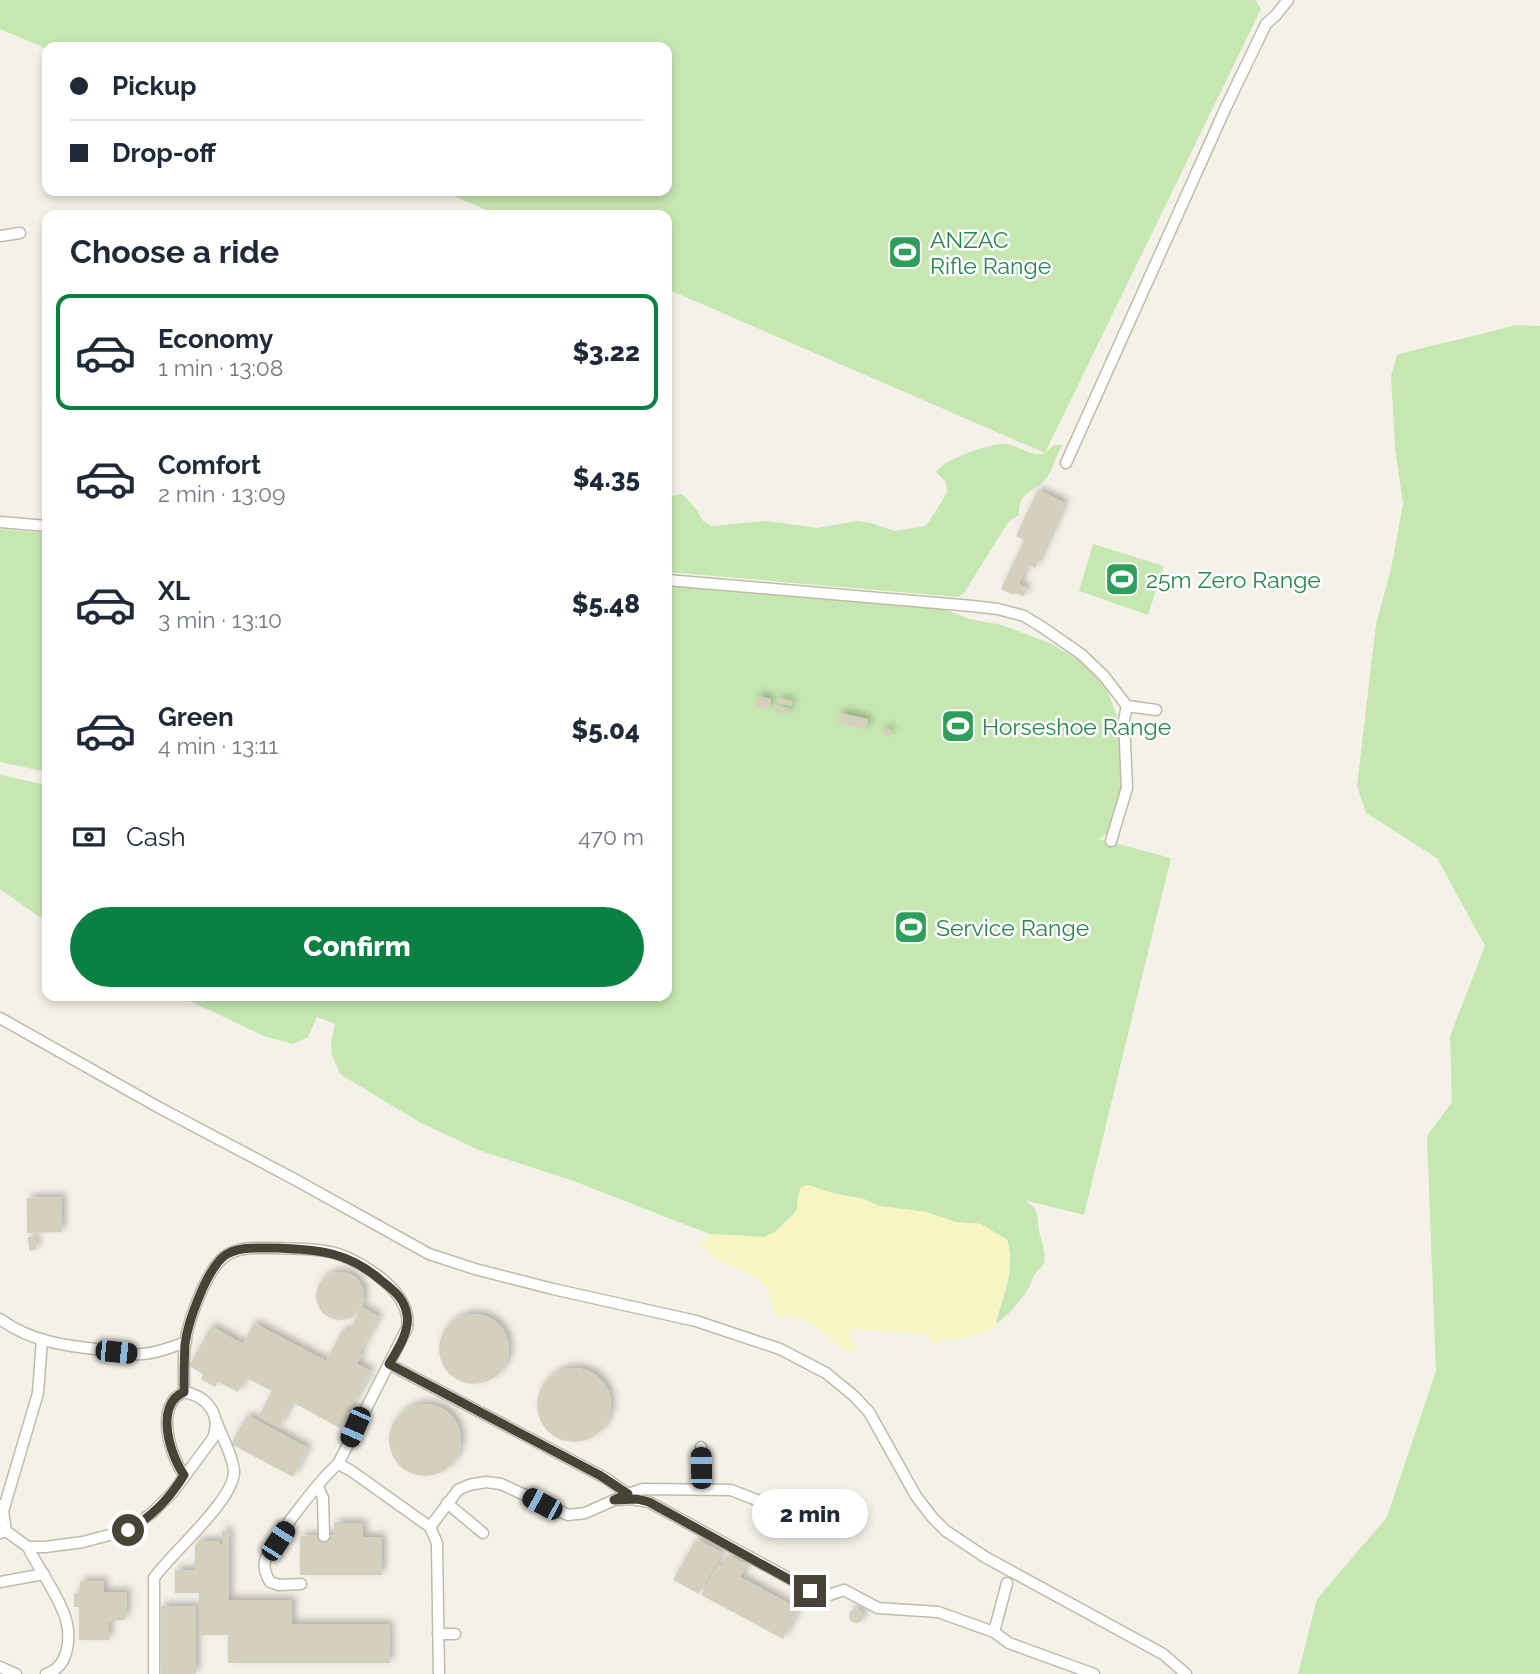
<!DOCTYPE html>
<meta charset="utf-8">
<style>
:root{--surface:#fff;--page:#f6f6f7;--text:#1f2937;--muted:#747a83;--line:#e0e1e3;--accent:#0b8043}
body{margin:0;font-family:Raleway,sans-serif;background:var(--page);color:var(--text);height:100vh;display:flex;flex-direction:column;font-size:26px;white-space:nowrap}
*{box-sizing:border-box;margin:0}
p{font-size:23px;color:var(--muted)}
.icon{flex:none;width:38px;height:38px;fill:none;stroke:currentColor;stroke-width:2;stroke-linecap:round;stroke-linejoin:round}
.map{position:relative;flex:1;overflow:hidden}
.panel{position:absolute;left:42px;top:210px;width:630px;height:791px;display:flex;flex-direction:column;background:var(--surface);border-radius:14px;box-shadow:0 4px 10px #0003}
.panel>*{flex:none}
.top-card{position:absolute;left:42px;top:42px;width:630px;height:154px;border-radius:14px;box-shadow:0 4px 10px #0003;display:grid;align-content:center;height:154px;padding:0 28px;background:var(--surface)}
.end{position:absolute;width:32px;height:32px;margin:-16px;border:9px solid #474336;background:#fff;box-shadow:0 0 0 4px #fff}
.from{border-radius:50%}
.bubble{position:absolute;height:49px;border-radius:24px;background:var(--surface);box-shadow:0 4px 10px #0003;font-size:23px;font-weight:800;line-height:49px;text-align:center}
.car{position:absolute;width:21px;height:42px;margin:-21px -10px;border-radius:9px;box-shadow:0 0 5px 2px #0007;background:linear-gradient(#222 24%,#8ab4d8 0 40%,#222 0 76%,#8ab4d8 0 86%,#222 0)}
.top-card b{display:flex;align-items:center;gap:24px;height:66px;font-size:26px}
.top-card b+b{border-top:2px solid var(--line)}
.top-card i{width:18px;height:18px;background:var(--text)}
ul{padding:0;list-style:none}
li{display:flex;align-items:center;gap:21px;height:116px;margin:0 14px 10px;padding:0 14px;border:4px solid transparent;border-radius:14px}
li div{flex:1}
li b{display:block;font-size:26px}
li em{font-style:normal;font-weight:800}
li.on{border-color:var(--accent)}
li>.icon{width:63px;height:63px;stroke-width:1.5}
h2{padding:0 28px;font-size:32px;line-height:84px}
.pay{display:flex;align-items:center;gap:18px;height:77px;padding:0 28px;font-size:26px}
.pay p{margin-inline-start:auto}
.action{display:flex;gap:14px;margin-top:auto;padding:14px 28px}
.action a{flex:1;height:80px;border-radius:42px;background:var(--accent);color:#fff;font-size:28px;font-weight:800;line-height:80px;text-align:center}
.map>svg:first-child{display:block}
.green{fill:#c6e7b1;fill-rule:evenodd}
.sand{fill:#f7f5c4}
.building{fill:#d5cfbd;filter:url(#shadow)}
.lines{fill:none;stroke-linecap:round;stroke-linejoin:round}
.service-casing{stroke:#bfbbaa;stroke-width:13}
.service{stroke:#fff;stroke-width:10}
.route{stroke:#474336;stroke-width:9}
.labels{text-anchor:middle;dominant-baseline:central;stroke-width:5;stroke-linejoin:round;paint-order:stroke}
.leisure-label{font-size:23px;fill:#27864d;stroke:#fff;text-anchor:start}
</style>
<div class="map">
<svg width="1540" height="1674" viewBox="0 0 1540 1674">
<defs>
<filter id="shadow"><feDropShadow dx="4" dy="-4" stdDeviation="3.5" flood-color="#0004"/></filter>
</defs>
<rect width="100%" height="100%" fill="#f4f2e8"/>
<!-- green -->
<g class="green">
<path d="M0,0h1255l6,9 -216,444 9,-8h8c-5,10 -9,22 -14,31 -9,15 -30,13 -29,39l-10,6 -45,72 -6,4 -291,-25v-75l15,-3 15,16 6,11 9,5 55,-5 50,7 39,-7 15,2 24,8 31,-5 21,-33 -1,-11 -10,-10c8,-13 57,-30 72,-28 13,3 25,14 37,9l-378,-164v-74h-169l-56,-24h225v-144h-620v2l-47,-20z"/>
<path d="M1515,325l25,1v1348h-242l19,-75 70,-82 49,-146 -9,-235 25,-34 -2,-66 35,-90 -48,-88 -71,-45 -9,-27 19,-162 15,-55 12,-65 -8,-57 -4,-71 6,-21c39,-12 79,-18 118,-30z"/>
<polygon points="0,529 47,533 47,772 0,762"/>
<polygon points="1093,544 1164,566 1148,615 1079,591"/>
<path d="M667,585l277,24 25,10 33,6 50,19 31,19 23,25 11,28 6,67 -12,48 -12,8 72,19 -87,357 -60,-15c15,8 13,16 15,31 2,10 7,20 5,32 -2,6 -7,7 -10,12 -2,3 -2,7 -4,10 -6,13 -21,29 -32,38h-2c7,-28 20,-54 11,-83l-26,-16 -26,-2 -29,-10 -47,-6 -15,-7 -63,-12 -4,14 2,5 -4,7 -20,19 -11,5 -52,-2 -141,-55 -90,-29 -60,-28 -81,-49 -8,-19 -1,-13 4,-18 -18,-7 -9,20 -15,7 -29,-8 -85,-40h488zM840,714l27,5 -1,10 -28,-5z"/>
<polygon points="0,775 47,785 47,922 0,889"/>
</g>
<!-- sand -->
<path class="sand" d="M808,1185l31,10 25,4 15,7 47,6 29,10 26,2 26,16c10,32 -7,57 -12,88l-28,10 -34,4 -7,-8 -71,-5 -6,6 9,15 -12,2 -35,-29 -26,-8 -5,4 -8,-11 -4,-19 -11,-11 -42,-20 -17,-15 16,-9 50,3 11,-5 20,-19 3,-7 -1,-5 4,-14z"/>
<!-- building -->
<g class="building">
<polygon points="1038,490 1065,503 1035,568 1027,565 1019,584 1027,588 1024,596 1015,593 1014,595 1001,589 1024,540 1016,536"/>
<polygon points="758,696 771,699 769,709 755,707"/>
<polygon points="778,698 792,701 791,706 777,703"/>
<polygon points="776,705 790,709 788,714 775,711"/>
<polygon points="840,713 868,719 866,729 838,724"/>
<polygon points="883,728 891,730 890,736 882,734"/>
<polygon points="62,1197 62,1232 27,1233 27,1198"/>
<polygon points="28,1237 36,1237 36,1250 29,1251"/>
<circle cx="340" cy="1296" r="24"/>
<polygon points="362,1307 379,1317 359,1353 362,1355 357,1364 371,1371 340,1428 292,1402 279,1427 259,1416 272,1391 246,1378 238,1392 218,1382 215,1387 201,1379 203,1374 189,1366 211,1326 243,1344 254,1323 326,1361 343,1329 349,1332"/>
<circle cx="474" cy="1349" r="35"/>
<circle cx="574" cy="1405" r="37"/>
<circle cx="425" cy="1440" r="36"/>
<polygon points="247,1415 308,1448 293,1477 231,1444"/>
<polygon points="334,1523 363,1523 363,1537 382,1537 382,1575 300,1575 300,1536 334,1535"/>
<polygon points="229,1530 229,1600 292,1600 292,1624 389,1624 390,1663 228,1663 228,1635 199,1635 199,1593 175,1593 175,1570 195,1570 195,1546 199,1541 218,1541 222,1545 222,1531"/>
<polygon points="696,1539 722,1553 699,1594 673,1580"/>
<polygon points="728,1555 747,1565 740,1577 799,1609 783,1639 701,1595 718,1565 722,1567"/>
<polygon points="80,1581 104,1581 104,1592 127,1592 126,1615 125,1620 112,1620 112,1623 109,1623 109,1640 79,1640 79,1607 74,1607 74,1593 80,1593"/>
<rect x="161" y="1606" width="35" height="68"/>
<circle cx="856" cy="1616" r="7"/>
</g>
<g class="lines">
<!-- service casing -->
<g class="service-casing">
<g id="service">
<polyline points="0,236 20,233"/>
<polyline points="1066,463 1226,107 1266,24 1276,15 1288,0"/>
<polyline points="0,522 47,526"/>
<polyline points="667,580 972,606 998,609 1024,616 1042,627 1081,654 1104,676 1127,706 1124,720 1127,788 1111,841"/>
<polyline points="1127,706 1156,710"/>
<polyline points="0,1018 158,1107 294,1179 429,1254 475,1269 553,1289 696,1321 780,1349 826,1373 854,1396 869,1412 916,1496 932,1517 946,1531 985,1557 1163,1654 1186,1674"/>
<path d="M0,1319c31,23 67,27 104,31 13,2 26,5 39,4 15,-1 29,-7 43,-12"/>
<polyline points="389,1364 607,1479 628,1494"/>
<path d="M184,1392c0,-16 -1,-33 1,-48 3,-23 21,-73 39,-87 14,-11 35,-9 52,-9 19,1 40,0 59,5 29,9 78,40 72,75l-69,136 12,6 80,57 7,16 2,131"/>
<polyline points="701,1447 702,1489"/>
<polyline points="318,1487 323,1498 324,1536"/>
<polyline points="614,1500 631,1499 649,1502 823,1597 844,1590 878,1608 938,1612 994,1632 1009,1643 1094,1674"/>
<polyline points="447,1503 483,1533"/>
<polyline points="4,1508 38,1393 42,1340"/>
<polyline points="430,1527 458,1490 469,1485 486,1482 501,1484 568,1515 585,1513 628,1494 643,1489 731,1490 762,1502"/>
<path d="M6,1531l22,16h17l38,-5 45,-12 24,-17 21,-21 40,-54c9,-23 -6,-42 -29,-46 -30,13 -14,63 0,83"/>
<polyline points="0,1533 6,1531 2,1505"/>
<path d="M28,1547c10,21 25,40 34,62 10,21 10,57 -16,65"/>
<polyline points="0,1582 44,1574"/>
<path d="M301,1584l-22,1 -9,-3c-4,-7 -7,-14 -5,-21 5,-18 58,-85 73,-97"/>
<polyline points="994,1632 1007,1583"/>
<polyline points="438,1634 455,1634"/>
<polyline points="0,1667 16,1674"/>
<path d="M154,1674v-96c17,-25 82,-79 80,-108 -2,-16 -12,-33 -17,-47"/>
</g>
</g>
<!-- service -->
<use href="#service" class="service"/>
</g>
<g class="lines">
<!-- route -->
<path class="route" d="M128,1530c24,-13 42,-32 56,-55 -14,-20 -30,-70 0,-83 0,-16 0,-32 1,-48 3,-23 21,-72 38,-87 13,-11 35,-9 52,-9 44,2 73,3 108,34 12,9 22,18 24,33 3,16 -10,36 -18,49l212,112 27,18 -14,6 23,-1 12,3 161,89"/>
</g>
<!-- icons -->
<defs>
<g id="stadium-square" transform="scale(1.75)"><rect x="-9" y="-9" width="18" height="18" rx="4" fill="#2e9e5b" stroke="#fff"/><path d="M0-5a6.5 5 0 1 0 0 10a6.5 5 0 1 0 0-10ZM-3.5-1.8h7v3.6h-7Z" fill="#fff"/></g>
</defs>
<g fill-rule="evenodd">
<use href="#stadium-square" x="905" y="252"/>
<use href="#stadium-square" x="1122" y="579"/>
<use href="#stadium-square" x="958" y="726"/>
<use href="#stadium-square" x="911" y="927"/>
</g>
<g class="labels">
<!-- leisure labels -->
<g class="leisure-label">
<text x="930" y="239">ANZAC<tspan x="930" dy="26">Rifle Range</tspan></text>
<text x="1146" y="579">25m Zero Range</text>
<text x="982" y="726">Horseshoe Range</text>
<text x="936" y="927">Service Range</text>
</g>
</g>
</svg>
<i class="end from" style="left:128px;top:1530px"></i>
<i class="end" style="left:810px;top:1591px"></i>
<div class="bubble" style="left:752px;top:1489px;width:116px">2 min</div>
<i class="car" style="left:116px;top:1352px;rotate:96deg"></i>
<i class="car" style="left:355px;top:1427px;rotate:204deg"></i>
<i class="car" style="left:701px;top:1468px;rotate:359deg"></i>
<i class="car" style="left:542px;top:1504px;rotate:298deg"></i>
<i class="car" style="left:278px;top:1541px;rotate:33deg"></i>
<div class="top-card">
<b><i class="from"></i>Pickup</b>
<b><i></i>Drop-off</b>
</div>
<section class="panel">
<h2>Choose a ride</h2>
<ul>
<li class="on"><svg class="icon" aria-label="car" viewBox="0 0 24 24"><path d="M5 17H2v-5l4-1 3-4h7l3 4 3 1v5h-3M9 17h6M6 11h13"/><circle cx="7" cy="17" r="2"/><circle cx="17" cy="17" r="2"/></svg><div><b>Economy</b><p>1 min · 13:08</p></div><em>$3.22</em></li>
<li><svg class="icon" aria-label="car" viewBox="0 0 24 24"><path d="M5 17H2v-5l4-1 3-4h7l3 4 3 1v5h-3M9 17h6M6 11h13"/><circle cx="7" cy="17" r="2"/><circle cx="17" cy="17" r="2"/></svg><div><b>Comfort</b><p>2 min · 13:09</p></div><em>$4.35</em></li>
<li><svg class="icon" aria-label="car" viewBox="0 0 24 24"><path d="M5 17H2v-5l4-1 3-4h7l3 4 3 1v5h-3M9 17h6M6 11h13"/><circle cx="7" cy="17" r="2"/><circle cx="17" cy="17" r="2"/></svg><div><b>XL</b><p>3 min · 13:10</p></div><em>$5.48</em></li>
<li><svg class="icon" aria-label="car" viewBox="0 0 24 24"><path d="M5 17H2v-5l4-1 3-4h7l3 4 3 1v5h-3M9 17h6M6 11h13"/><circle cx="7" cy="17" r="2"/><circle cx="17" cy="17" r="2"/></svg><div><b>Green</b><p>4 min · 13:11</p></div><em>$5.04</em></li>
</ul>
<div class="pay"><svg class="icon" aria-label="cash" viewBox="0 0 24 24"><path d="M3 7h18v10H3z"/><circle cx="12" cy="12" r="2"/></svg>Cash<p>470 m</p></div>
<div class="action"><a>Confirm</a></div>
</section>
</div>
